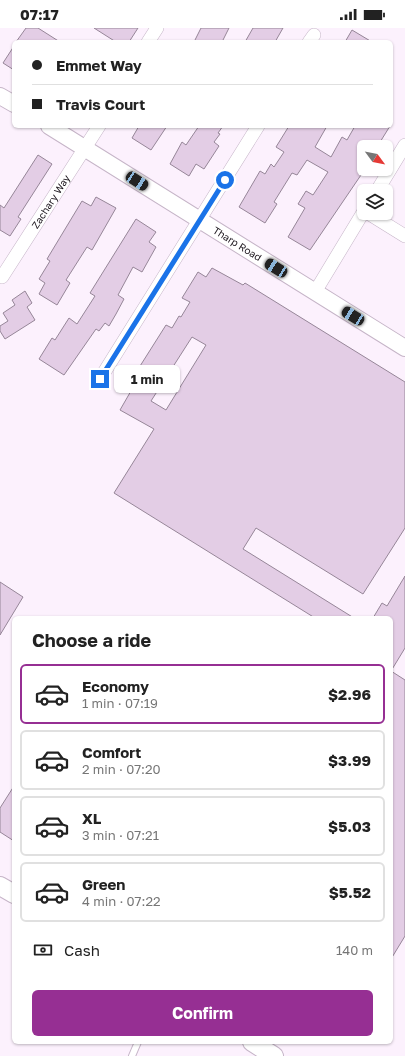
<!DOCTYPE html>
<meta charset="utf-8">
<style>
:root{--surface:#fff;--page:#f6f6f6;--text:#222;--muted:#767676;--line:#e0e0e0;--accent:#962f93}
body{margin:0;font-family:"Golos Text",sans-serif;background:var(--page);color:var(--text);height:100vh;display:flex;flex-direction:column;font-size:15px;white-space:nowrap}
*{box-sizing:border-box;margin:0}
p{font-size:13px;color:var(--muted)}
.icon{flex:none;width:22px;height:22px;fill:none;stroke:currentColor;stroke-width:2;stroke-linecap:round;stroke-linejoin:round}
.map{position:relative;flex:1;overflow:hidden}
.sheet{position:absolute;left:12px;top:588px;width:381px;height:428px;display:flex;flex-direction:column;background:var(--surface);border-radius:6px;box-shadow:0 1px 3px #0004}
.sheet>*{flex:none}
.banner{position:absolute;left:12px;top:12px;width:381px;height:88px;border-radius:6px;box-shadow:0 1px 3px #0004;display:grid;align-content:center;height:88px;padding:0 20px;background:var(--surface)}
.needle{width:26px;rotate:122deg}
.tools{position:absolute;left:357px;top:112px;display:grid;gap:8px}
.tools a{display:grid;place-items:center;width:36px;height:36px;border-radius:6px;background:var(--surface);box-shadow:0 1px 3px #0004;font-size:20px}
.end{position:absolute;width:18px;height:18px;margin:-9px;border:5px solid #1a73e8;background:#fff;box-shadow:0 0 0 2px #fff}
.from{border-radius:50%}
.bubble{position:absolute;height:28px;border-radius:6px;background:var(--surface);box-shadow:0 1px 3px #0004;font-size:13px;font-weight:700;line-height:28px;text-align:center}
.car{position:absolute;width:12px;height:24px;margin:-12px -6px;border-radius:5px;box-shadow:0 0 3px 1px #0007;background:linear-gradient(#222 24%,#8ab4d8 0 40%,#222 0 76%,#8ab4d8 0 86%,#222 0)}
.banner b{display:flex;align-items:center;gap:14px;height:38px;font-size:15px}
.banner b+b{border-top:1px solid var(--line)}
.banner i{width:10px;height:10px;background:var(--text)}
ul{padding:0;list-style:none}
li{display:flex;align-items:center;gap:12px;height:60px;margin:0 8px 6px;padding:0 12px;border:2px solid var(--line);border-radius:6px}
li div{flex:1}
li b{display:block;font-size:15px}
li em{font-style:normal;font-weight:700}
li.active{border-color:var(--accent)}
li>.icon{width:36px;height:36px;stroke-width:1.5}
h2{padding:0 20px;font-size:18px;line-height:48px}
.pay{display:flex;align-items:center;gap:10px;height:44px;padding:0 20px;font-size:15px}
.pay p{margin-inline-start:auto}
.action{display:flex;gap:8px;margin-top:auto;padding:8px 20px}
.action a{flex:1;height:46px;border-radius:6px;background:var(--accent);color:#fff;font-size:16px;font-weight:700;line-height:46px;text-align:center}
.status{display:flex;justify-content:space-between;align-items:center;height:28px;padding:0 20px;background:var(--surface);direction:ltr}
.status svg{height:11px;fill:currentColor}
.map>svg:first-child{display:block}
.building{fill:#e3cde5;stroke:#968698;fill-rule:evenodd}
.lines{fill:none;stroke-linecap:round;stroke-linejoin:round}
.service-casing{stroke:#c6b5c8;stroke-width:8}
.minor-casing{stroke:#c6b5c8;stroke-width:14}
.tertiary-casing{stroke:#c6b5c8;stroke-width:18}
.secondary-casing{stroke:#c6b5c8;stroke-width:20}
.service{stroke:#fff;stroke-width:6}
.minor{stroke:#fff;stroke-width:13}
.tertiary{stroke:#fff;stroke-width:16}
.secondary{stroke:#fff;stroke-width:18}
.route{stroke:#1a73e8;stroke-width:5}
.labels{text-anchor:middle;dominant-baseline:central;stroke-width:3.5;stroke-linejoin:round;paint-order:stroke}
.street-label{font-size:10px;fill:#1b151c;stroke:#fff}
</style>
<div class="status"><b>07:17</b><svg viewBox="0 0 49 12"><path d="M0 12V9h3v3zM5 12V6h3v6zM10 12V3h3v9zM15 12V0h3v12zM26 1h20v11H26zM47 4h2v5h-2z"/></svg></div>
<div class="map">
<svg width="405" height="1028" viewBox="0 0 405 1028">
<rect width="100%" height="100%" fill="#fcf1fd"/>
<!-- building -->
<g class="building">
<polygon points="26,0 38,0 60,14 16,14"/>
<polygon points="94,0 138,0 129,14 116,14"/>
<polygon points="201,0 229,0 222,14 194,14"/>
<polygon points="253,0 283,0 275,14 245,14"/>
<polygon points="352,2 372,14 345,14"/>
<polygon points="14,18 14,42 3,35"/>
<polygon points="139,98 167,98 151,122 132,110"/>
<polygon points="199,98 223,98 218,105 220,106 214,114 219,118 204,141 196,136 189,148 170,136 182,114 186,117"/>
<polygon points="289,98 327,98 315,119 331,129 342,109 347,112 355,98 390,98 377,119 364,119 364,139 361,147 310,222 288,209 305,180 298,176 306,163 313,167 328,144 307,132 297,147 292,145 274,174 277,176 265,195 239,179 260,143 265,146 271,136 274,139 284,124 276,119"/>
<polygon points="38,127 52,136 18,189 21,191 10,208 0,202 0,177 4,180"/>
<polygon points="96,169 116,180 92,222 87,219 66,252 70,255 57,277 39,266 45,255 39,251 50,233 47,231 82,173 91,178"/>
<polygon points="136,191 156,204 149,214 156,219 142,244 133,239 118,267 124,271 116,286 109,298 105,295 99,303 96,301 64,347 39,331 52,310 55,312 69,290 77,296 95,268 90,265"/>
<path d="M212,240l31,17 2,-2 160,99v146l-42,66 -107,-66 -13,21 111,69h-39l-201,-125 40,-64 -34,-19 19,-33 -4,-3 31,-49 6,3 7,-12 2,1 9,-15 -8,-4 16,-26 8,5zM192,309l14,8 -40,65 -15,-9z"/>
<polygon points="25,263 32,275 27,279 35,292 5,311 0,303 0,298 8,293 3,285 15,277 12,272"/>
<polygon points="405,548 405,620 391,643 391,590 373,590 382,575 387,578"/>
<polygon points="0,554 23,569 0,607"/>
<polygon points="391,643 405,652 405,908 391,931"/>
<polygon points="14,758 14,813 0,804 0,780"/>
</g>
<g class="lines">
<!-- service casing -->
<g class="service-casing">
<polyline id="service" points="132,1028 138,1014"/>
</g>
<!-- minor casing -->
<g class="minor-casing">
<g id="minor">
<polyline points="148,14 157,0"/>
<polyline points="309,14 314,7"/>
<polyline points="377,163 405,117"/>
<polyline points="368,185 405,208"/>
<path id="s1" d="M0,248l2,1 97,-151"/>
<polyline points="315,264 364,183"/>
<polyline points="100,351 258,98"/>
</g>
</g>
<!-- tertiary casing -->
<g class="tertiary-casing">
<g id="tertiary">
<polyline points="0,68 14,76"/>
<path id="s2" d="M49,98l356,222"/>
</g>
</g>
<!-- secondary casing -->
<g class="secondary-casing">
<g id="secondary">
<polyline points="0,858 14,866"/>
<polyline points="252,1014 274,1028"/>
</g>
</g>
<!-- service -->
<use href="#service" class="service"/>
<!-- minor -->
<use href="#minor" class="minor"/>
<!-- tertiary -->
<use href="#tertiary" class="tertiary"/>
<!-- secondary -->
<use href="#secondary" class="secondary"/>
</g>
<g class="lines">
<!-- route -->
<polyline class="route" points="100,351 225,152"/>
</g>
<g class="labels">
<!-- street labels -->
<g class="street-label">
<text stroke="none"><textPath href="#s1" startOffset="92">Zachary Way</textPath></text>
<text stroke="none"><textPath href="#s2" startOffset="222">Tharp Road</textPath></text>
</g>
</g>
</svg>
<div class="tools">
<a><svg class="needle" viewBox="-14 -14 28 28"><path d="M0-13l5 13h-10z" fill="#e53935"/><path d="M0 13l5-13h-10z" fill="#767676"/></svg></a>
<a><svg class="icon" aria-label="layers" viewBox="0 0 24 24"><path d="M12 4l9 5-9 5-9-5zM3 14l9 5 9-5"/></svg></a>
</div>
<i class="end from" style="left:225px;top:152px"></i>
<i class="end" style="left:100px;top:351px"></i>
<div class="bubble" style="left:114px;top:337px;width:66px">1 min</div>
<i class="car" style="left:137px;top:153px;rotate:123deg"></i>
<i class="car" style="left:276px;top:240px;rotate:302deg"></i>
<i class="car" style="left:353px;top:288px;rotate:302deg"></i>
<div class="banner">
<b><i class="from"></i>Emmet Way</b>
<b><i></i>Travis Court</b>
</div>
<section class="sheet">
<h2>Choose a ride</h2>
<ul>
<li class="active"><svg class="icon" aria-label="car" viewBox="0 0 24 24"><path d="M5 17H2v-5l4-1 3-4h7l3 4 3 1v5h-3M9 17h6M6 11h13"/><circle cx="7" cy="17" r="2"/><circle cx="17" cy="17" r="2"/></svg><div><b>Economy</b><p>1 min · 07:19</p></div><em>$2.96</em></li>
<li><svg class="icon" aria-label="car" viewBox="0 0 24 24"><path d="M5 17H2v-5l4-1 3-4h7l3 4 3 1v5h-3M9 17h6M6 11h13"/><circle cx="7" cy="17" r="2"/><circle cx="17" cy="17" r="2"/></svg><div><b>Comfort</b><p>2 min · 07:20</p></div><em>$3.99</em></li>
<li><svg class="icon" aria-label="car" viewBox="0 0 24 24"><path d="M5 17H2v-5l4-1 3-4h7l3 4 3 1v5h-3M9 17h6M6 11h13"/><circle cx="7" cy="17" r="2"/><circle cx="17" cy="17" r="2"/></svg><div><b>XL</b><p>3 min · 07:21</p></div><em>$5.03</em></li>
<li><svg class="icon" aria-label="car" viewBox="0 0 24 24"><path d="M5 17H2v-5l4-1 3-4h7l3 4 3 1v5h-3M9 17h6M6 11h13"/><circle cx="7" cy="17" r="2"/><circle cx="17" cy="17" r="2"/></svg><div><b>Green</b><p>4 min · 07:22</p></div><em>$5.52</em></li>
</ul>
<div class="pay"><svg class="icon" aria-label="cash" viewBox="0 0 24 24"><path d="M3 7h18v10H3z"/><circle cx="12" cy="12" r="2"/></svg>Cash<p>140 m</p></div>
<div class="action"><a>Confirm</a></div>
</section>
</div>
